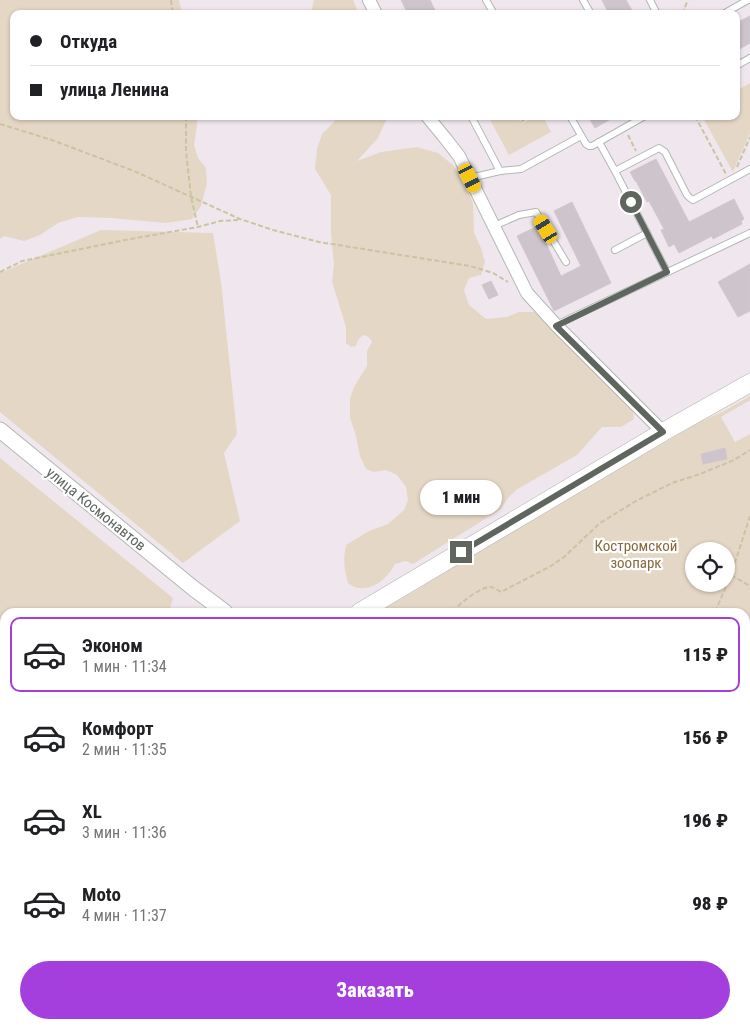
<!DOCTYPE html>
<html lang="ru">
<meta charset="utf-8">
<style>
:root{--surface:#fff;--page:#f2f2f2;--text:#202124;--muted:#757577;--line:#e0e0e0;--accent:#a43fde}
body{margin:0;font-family:"Roboto Condensed",sans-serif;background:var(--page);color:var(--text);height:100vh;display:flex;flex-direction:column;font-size:19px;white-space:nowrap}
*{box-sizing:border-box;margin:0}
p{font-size:16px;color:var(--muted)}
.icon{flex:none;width:28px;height:28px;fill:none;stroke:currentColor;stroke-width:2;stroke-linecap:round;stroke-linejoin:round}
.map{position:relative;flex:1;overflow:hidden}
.drawer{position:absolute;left:0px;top:608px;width:750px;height:421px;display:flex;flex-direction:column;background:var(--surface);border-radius:15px 15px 0 0;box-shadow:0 1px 4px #0004}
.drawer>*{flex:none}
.banner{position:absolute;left:10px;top:10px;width:730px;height:110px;border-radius:10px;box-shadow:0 1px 4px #0004;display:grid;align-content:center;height:110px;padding:0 20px;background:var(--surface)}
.buttons{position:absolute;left:685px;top:542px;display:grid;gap:10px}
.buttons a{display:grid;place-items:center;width:50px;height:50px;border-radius:50%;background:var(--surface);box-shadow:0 1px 4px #0004;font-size:25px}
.end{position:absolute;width:22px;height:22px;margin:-11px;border:6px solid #5e665f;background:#fff;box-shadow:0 0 0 2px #fff}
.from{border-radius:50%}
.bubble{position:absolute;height:35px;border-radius:18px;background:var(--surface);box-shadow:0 1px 4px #0004;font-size:16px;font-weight:800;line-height:35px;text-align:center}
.car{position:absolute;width:15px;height:30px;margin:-15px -8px;border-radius:6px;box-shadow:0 0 4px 1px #0007;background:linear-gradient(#f5c518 24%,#345 0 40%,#f5c518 0 76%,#345 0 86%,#f5c518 0)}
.banner b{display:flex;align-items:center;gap:18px;height:48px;font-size:19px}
.banner b+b{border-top:1px solid var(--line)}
.banner i{width:12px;height:12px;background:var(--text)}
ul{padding:9px 0 0;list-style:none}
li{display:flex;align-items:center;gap:15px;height:75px;margin:0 10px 8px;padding:0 10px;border:2px solid transparent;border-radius:10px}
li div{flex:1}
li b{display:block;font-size:19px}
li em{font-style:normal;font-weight:800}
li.selected{border-color:var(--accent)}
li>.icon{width:45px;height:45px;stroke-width:1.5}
.button{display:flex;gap:10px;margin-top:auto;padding:10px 20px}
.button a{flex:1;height:58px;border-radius:30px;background:var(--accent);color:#fff;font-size:20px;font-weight:800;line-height:58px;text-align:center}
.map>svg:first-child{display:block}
.green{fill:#e5d7c6;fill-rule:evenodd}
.building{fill:#cdc5cb;stroke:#d4c6d0}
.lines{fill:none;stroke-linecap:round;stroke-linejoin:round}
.service-casing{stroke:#b2b8b3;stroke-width:8}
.minor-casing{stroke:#b2b8b3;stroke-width:14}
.tertiary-casing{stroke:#b2b8b3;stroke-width:17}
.secondary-casing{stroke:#b3bab4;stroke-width:19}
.path{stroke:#cac4a2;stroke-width:2;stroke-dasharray:5 2.5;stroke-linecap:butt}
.service{stroke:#fff;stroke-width:6}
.minor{stroke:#fff;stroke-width:12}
.tertiary{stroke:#fff;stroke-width:15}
.secondary{stroke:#fff;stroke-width:18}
.route{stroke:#5e665f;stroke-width:6}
.labels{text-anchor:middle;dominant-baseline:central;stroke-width:4.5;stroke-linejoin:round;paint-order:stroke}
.street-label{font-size:15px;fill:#5e665f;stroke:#fff}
.park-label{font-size:15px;fill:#86693d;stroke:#fff}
</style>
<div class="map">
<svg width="750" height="1028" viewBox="0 0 750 1028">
<rect width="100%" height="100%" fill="#efe7ed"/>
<!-- green -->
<g class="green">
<polygon points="0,0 179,0 182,14 14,14 14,116 197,116 197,125 194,145 198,158 206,168 207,183 201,206 192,219 166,223 111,218 78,217 58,223 40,235 24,241 4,236 0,239"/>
<polygon points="314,0 353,0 356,7 358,14 311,14"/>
<polygon points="750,83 750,133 733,172 702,116 736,116 736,91"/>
<path d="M336,116h52l-10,22 -21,23 24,-9 36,-5 21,6 15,12 20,37 1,31 7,15 4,14 -4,13 -12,3 -5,12 5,15 17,14 21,-2 12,-5h15l23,17 75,77 2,13 -13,8h-19l-25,28 -61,35 -8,8 -7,11 -88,55 -7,-3 -11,3c-7,13 -20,26 -36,24 -4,0 -8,-3 -11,-5 -4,-14 -5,-24 -2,-38l23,-14 19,-7 16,-14 4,-10 -2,-13 -9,-12 -11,-5 -12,2 -8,-3 -6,-13 -4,-20 -6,-18v-20l4,-11 13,-21v-15l5,-9c-2,-5 -5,-6 -9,-7l-5,5 -2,6 -5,1 -5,-4v-16l-14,-45 2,-17 -3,-32v-38l-16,-26 2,-20 5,-15 12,-12z"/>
<polygon points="488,116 514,116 523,123 535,116 543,116 551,132 509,155"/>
<polygon points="101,230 213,233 221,282 237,434 224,453 240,521 183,563 0,412 0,273"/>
<path d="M750,396v4l-29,17 14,25 15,-8v594h-750v-184l5,-4v184h740v-412h-367l37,-21 136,-84 151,-86 22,-10zM694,551h32v33h-32z"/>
<polygon points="0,458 173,598 169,612 5,612 5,721 0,724"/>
</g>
<!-- building -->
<g class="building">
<polygon points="401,0 430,0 437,14 408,14"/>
<polygon points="602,0 626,0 634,14 609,14"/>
<polygon points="750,16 750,43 736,51 736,23"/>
<polygon points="588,116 616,116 595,128"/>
<polygon points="656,159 689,222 734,199 744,219 741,221 742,224 713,239 712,236 679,253 674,244 669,247 661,230 664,229 649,201 647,202 636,181 635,181 630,172"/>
<polygon points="572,202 611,283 554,311 517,236 538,226 561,276 581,266 554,211"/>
<polygon points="750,264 750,311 738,317 718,282"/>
<polygon points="491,281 498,295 489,299 482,285"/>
<polygon points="725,448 727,459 703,464 701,454"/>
</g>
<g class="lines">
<!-- service casing -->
<g class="service-casing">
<g id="service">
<polyline points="486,0 494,14"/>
<polyline points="583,0 591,14"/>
<polyline points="650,0 657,14"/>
<polyline points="723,14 748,0"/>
<polyline points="736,66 750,58"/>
<polyline points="471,116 500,171"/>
<polyline points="570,116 586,144 589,146 592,146 645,116"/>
<polyline points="599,142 615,171"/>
<polyline points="470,178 500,171 521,169 581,136"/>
<polyline points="494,226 519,215 536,212 566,262"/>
<polyline points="615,250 647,233"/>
<polyline points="667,272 615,171 659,148 665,152 687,195 690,198 693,200 750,169"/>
<polyline points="556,325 750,233"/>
</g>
</g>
<!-- minor casing -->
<g class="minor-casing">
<g id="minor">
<polyline points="369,0 376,14"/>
<polyline points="427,116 445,138 459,156 527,293 556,325 663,432"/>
</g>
</g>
<!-- tertiary casing -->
<g class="tertiary-casing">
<polyline id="tertiary" points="0,430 193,588 225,612"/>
</g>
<!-- secondary casing -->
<g class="secondary-casing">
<g id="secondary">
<polyline points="360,612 663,432 750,383"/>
<polyline points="0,831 5,828"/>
</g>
</g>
<!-- path -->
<g class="path">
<polyline points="171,0 173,14"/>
<polyline points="682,14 688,0"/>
<polyline points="186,116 186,151 191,197 198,227"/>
<polyline points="516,116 522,121 530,116"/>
<polyline points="695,116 726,174"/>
<polyline points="0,124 52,140 134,171 240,219 273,230 319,242 470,266 493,273 508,282"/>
<polyline points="628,135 636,151"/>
<polyline points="737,167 750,137"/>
<polyline points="0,272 22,261 125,240 198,227 220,221 238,220"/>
<polyline points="731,575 750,586"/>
<path d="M453,612c4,-7 29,-26 37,-25 3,0 8,3 11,5l50,-26 13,-9 36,-34 36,-22 36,-18 28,-9 34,-14 16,-10"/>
<polyline points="715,612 731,575 750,516"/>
<polyline points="745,649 750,634"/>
<polyline points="745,974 750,977"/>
<polyline points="745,986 750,989"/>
<polyline points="334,1028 340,1024"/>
</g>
<!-- service -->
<use href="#service" class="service"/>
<!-- minor -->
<use href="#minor" class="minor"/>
<!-- tertiary -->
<use href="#tertiary" class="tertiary"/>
<!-- secondary -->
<use href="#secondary" class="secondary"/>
</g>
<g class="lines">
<!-- route -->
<polyline class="route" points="461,552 663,432 556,326 667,272 631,202"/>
</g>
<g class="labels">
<!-- street labels -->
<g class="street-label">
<text transform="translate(96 509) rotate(39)">улица Космонавтов</text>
</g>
<!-- park labels -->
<g class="park-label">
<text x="636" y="546">Костромской<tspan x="636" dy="17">зоопарк</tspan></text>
</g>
</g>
</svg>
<div class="buttons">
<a><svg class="icon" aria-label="locate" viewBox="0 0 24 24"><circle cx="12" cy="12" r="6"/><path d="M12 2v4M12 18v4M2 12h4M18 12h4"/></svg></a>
</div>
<i class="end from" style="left:631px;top:202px"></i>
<i class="end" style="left:461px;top:552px"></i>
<div class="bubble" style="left:420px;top:480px;width:82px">1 мин</div>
<i class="car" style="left:470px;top:178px;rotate:153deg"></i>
<i class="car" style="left:546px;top:229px;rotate:329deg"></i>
<div class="banner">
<b><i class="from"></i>Откуда</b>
<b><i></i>улица Ленина</b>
</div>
<section class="drawer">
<ul>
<li class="selected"><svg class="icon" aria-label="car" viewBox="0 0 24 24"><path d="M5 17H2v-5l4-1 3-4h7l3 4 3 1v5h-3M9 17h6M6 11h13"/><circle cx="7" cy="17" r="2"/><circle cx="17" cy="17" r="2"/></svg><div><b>Эконом</b><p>1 мин · 11:34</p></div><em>115 ₽</em></li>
<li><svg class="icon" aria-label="car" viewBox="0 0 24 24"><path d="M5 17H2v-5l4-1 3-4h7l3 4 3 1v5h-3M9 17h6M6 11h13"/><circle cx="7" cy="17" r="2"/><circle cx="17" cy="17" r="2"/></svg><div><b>Комфорт</b><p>2 мин · 11:35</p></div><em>156 ₽</em></li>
<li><svg class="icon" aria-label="car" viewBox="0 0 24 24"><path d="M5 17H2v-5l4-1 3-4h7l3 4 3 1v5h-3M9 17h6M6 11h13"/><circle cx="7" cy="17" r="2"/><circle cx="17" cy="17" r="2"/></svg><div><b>XL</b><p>3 мин · 11:36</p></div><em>196 ₽</em></li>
<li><svg class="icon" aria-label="car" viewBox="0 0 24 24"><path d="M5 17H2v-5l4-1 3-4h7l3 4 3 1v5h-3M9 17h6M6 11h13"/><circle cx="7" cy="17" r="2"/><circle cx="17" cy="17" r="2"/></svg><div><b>Moto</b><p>4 мин · 11:37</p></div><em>98 ₽</em></li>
</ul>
<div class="button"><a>Заказать</a></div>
</section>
</div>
